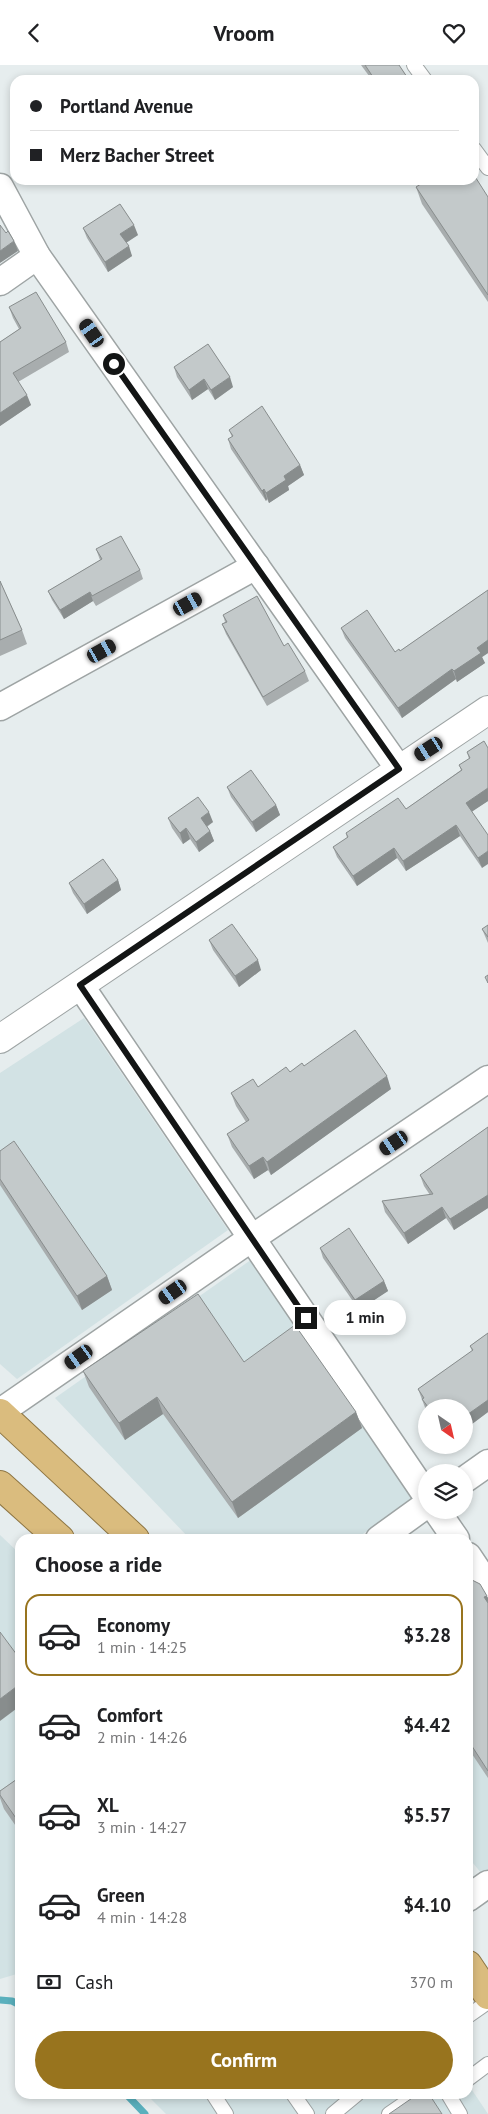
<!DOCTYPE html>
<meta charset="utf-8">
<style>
:root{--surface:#fff;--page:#f6f6f6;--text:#202124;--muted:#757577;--line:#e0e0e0;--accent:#98741e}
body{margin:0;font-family:"PT Sans",sans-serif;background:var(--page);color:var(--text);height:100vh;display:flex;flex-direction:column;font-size:19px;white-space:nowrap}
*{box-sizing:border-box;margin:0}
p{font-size:16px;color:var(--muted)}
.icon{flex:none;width:28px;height:28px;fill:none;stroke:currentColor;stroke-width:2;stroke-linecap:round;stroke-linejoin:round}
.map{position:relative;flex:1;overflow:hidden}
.details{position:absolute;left:15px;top:1469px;width:458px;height:565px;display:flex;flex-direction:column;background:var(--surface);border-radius:15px;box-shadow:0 2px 8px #0003}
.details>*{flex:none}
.hud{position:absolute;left:10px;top:10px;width:469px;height:110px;border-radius:15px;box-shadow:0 2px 8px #0003;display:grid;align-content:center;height:110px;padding:0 20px;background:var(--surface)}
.needle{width:32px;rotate:146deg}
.fabs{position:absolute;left:418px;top:1334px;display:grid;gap:10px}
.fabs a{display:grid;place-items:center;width:55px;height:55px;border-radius:50%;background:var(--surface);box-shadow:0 2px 8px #0003;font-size:25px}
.end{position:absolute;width:22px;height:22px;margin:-11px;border:6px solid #131515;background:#fff;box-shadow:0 0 0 2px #fff}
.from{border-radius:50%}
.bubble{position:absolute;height:35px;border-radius:18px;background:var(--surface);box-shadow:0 2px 8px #0003;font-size:16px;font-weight:700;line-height:35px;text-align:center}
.car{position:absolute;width:15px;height:30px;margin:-15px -8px;border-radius:6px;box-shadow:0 0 4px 1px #0007;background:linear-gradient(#222 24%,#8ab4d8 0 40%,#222 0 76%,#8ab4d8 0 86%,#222 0)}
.hud b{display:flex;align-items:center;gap:18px;height:48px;font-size:19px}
.hud b+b{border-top:1px solid var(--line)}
.hud i{width:12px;height:12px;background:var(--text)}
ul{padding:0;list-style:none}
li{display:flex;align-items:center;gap:15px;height:82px;margin:0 10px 8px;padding:0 10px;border:2px solid transparent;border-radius:15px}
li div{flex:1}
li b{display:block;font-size:19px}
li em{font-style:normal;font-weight:700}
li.current{border-color:var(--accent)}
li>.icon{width:45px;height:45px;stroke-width:1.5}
h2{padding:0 20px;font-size:22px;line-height:60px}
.pay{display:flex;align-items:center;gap:12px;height:55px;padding:0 20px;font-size:19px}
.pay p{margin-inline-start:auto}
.action{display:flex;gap:10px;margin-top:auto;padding:10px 20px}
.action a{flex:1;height:58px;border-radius:30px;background:var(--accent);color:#fff;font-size:20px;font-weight:700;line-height:58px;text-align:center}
header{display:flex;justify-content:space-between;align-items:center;height:65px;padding:0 20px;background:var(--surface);font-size:22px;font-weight:700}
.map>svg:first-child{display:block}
.built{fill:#d2e2e4}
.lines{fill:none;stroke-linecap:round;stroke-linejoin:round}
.stream{stroke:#5ab0bd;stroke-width:7}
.service-casing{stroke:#9ea4a4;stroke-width:16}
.minor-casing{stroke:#9ea4a4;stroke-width:29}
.tertiary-casing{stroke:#9ea4a4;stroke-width:30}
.trunk-casing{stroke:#8e7644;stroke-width:30}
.service{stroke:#fff;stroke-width:14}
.minor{stroke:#fff;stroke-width:26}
.tertiary{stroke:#fff;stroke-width:28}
.trunk{stroke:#dabc7e;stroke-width:28}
.wall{fill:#a8adae}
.shaded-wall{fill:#888d8d}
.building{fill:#c3c9ca;stroke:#888d8d}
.route{stroke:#131515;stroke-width:6}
</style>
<header><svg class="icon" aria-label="back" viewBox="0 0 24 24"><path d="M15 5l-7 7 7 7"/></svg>Vroom<svg class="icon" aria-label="heart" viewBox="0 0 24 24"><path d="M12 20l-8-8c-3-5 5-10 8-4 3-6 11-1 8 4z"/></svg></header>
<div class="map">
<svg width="488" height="2049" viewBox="0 0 488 2049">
<rect width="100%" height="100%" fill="#e6edee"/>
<!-- built -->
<g class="built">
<polygon points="84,953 228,1165 17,1314 0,1299 0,1008"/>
<polygon points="255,1192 415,1431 356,1474 190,1474 55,1333"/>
<polygon points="0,1470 20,1489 20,1908 0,1914"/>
<polygon points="468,1514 488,1544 488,1805 482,1809 468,1792"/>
<polygon points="468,2019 488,2049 166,2049 146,2029 468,2029"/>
</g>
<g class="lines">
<!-- stream -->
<g class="stream">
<polyline points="0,1935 12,1936 20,1940"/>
<polyline points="126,2029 145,2049"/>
</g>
<!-- service casing -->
<g class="service-casing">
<g id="service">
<polyline points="414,0 425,15"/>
<polyline points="474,84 488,103"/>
<polyline points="468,1951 488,1937"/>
<polyline points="468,2014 488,1999"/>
<polyline points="213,2029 226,2049"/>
<polyline points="293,2029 307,2049"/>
<polyline points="448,2029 460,2049"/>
<polyline points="333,2049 357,2029"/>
<polyline points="389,2049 418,2029"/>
</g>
</g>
<!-- minor casing -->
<g class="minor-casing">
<g id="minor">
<polyline points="0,122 37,191 399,704"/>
<polyline points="0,217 37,191"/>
<polyline points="0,642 256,501"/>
<polyline points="80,920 426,1430"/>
<polyline points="0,1347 252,1173 488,1014"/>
<polyline points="464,1415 488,1398"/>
<polyline points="436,1445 456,1474"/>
<polyline points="379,1474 426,1440"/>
<polyline points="468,1491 488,1521"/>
<polyline points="468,1833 488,1819"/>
</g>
</g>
<!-- tertiary casing -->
<g class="tertiary-casing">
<polyline id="tertiary" points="0,974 488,645"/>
</g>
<!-- trunk casing -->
<g class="trunk-casing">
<g id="trunk">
<polyline points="0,1348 135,1474"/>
<polyline points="0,1420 60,1474"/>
<polyline points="468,1900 488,1930"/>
</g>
</g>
<!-- service -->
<use href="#service" class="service"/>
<!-- minor -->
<use href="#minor" class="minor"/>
<!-- tertiary -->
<use href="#tertiary" class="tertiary"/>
<!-- trunk -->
<use href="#trunk" class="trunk"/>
</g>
<!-- wall -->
<g class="wall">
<polygon points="361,0 399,0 409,15 372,15"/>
<polygon points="416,122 488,132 488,237 422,139"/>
<polygon points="83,163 138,170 126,178 132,191 108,207 87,173"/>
<polygon points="9,242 66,277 69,287 18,317 31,340 0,361 0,277 19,264 13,253"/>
<polygon points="174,302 233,322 215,335 208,324 192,335 177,312"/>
<polygon points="229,365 300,400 304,410 288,421 289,425 269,438 267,434 266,436 231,384 228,374 232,372"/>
<polygon points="96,484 140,505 143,514 96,541 93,536 64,554 52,535 48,526 100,495"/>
<polygon points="0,516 22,565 27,579 0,591"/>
<polygon points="488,525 488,588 482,592 485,598 457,617 456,614 402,653 345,573 341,563 395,587 400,586"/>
<polygon points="223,550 305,606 309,616 267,641 226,569 222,559 225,557"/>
<polygon points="484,676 488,736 472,746 482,803 460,771 406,806 397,793 357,821 337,792 333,782 347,773 346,768 406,744 461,705 459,700 469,694 467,687"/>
<polygon points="227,722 276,740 280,750 256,767 231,732"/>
<polygon points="168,753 213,757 207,762 210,766 214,776 199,787 190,774 183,779 172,763"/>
<polygon points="118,815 121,825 87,849 73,828 69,818"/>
<polygon points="488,860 488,878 482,864"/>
<polygon points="209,875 261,905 239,922 213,885"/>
<polygon points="304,1001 391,1024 271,1110 268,1105 254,1114 232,1082 227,1069 246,1057 236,1041 231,1028 258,1022"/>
<polygon points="488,1062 488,1143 454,1165 446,1153 408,1179 385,1147 382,1136 430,1130 424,1121 420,1110"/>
<polygon points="0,1086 107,1211 112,1225 82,1245 0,1120"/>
<polygon points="320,1183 384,1216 388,1226 359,1245 323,1193"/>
<polygon points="488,1268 488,1347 464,1365 464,1342 426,1342 426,1345 418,1324 472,1286 470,1281"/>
<polygon points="244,1297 356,1347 362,1363 238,1453 163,1349 125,1375 89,1322 83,1306"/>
<polygon points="468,1510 488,1533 488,1713 468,1683"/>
<polygon points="20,1712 20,1767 4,1744 0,1733 0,1726"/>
</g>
<!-- shaded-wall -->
<g class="shaded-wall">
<polygon points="134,160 138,170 124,179 120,169"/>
<polygon points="14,176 18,186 0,198 0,186"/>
<polygon points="129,181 132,191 108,207 105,197"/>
<polygon points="230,312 233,322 215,335 211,325"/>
<polygon points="204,314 208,324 192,335 189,325"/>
<polygon points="27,330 31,340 0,361 0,348"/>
<polygon points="300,400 304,410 288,421 289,425 269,438 266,428 284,411"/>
<polygon points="264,424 267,434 266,436 262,426"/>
<polygon points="90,527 93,536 64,554 60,545"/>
<polygon points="488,575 488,588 482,592 485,598 457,617 454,606 477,583"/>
<polygon points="452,604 456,614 402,653 398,643"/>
<polygon points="488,723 488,736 470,748 466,738"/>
<polygon points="276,740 280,750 256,767 252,757"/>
<polygon points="209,747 213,757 204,763 201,753"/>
<polygon points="456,760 460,771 406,806 403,796"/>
<polygon points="186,763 190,774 183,779 180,768"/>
<polygon points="210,766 214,776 199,787 196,777"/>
<polygon points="394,783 397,793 357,821 353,811"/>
<polygon points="488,786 488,799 482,803 478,793"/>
<polygon points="118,815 121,825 87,849 84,839"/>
<polygon points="258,895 261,905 239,922 235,911"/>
<polygon points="387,1011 391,1024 271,1110 267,1097"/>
<polygon points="263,1092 268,1105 254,1114 249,1101"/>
<polygon points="488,1130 488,1143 454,1165 450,1154"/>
<polygon points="442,1142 446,1153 408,1179 404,1168"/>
<polygon points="107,1211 112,1225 82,1245 77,1231"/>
<polygon points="384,1216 388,1226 359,1245 355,1235"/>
<polygon points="157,1332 163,1349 125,1375 119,1358"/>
<polygon points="488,1335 488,1347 464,1365 464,1352"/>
<polygon points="356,1347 362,1363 238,1453 232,1437"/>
<polygon points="487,1531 488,1533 488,1542 484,1532"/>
<polygon points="20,1619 20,1641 0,1656 0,1634"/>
</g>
<!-- building -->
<g class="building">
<polygon points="365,0 399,0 409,15 375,15"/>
<polygon points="474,110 488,132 488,230 416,122 427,115 474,115"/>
<polygon points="120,139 134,160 120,169 129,181 105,197 83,163"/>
<polygon points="0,160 6,168 8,166 14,176 0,186"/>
<polygon points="36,227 66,277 13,308 27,330 0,348 0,277 21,263 9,242"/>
<polygon points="208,279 230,312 211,325 204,314 189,325 174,302"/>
<polygon points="262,341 300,400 284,411 286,415 266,428 264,424 262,426 228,374 233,371 229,365"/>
<polygon points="121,471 140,505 92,531 90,527 60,545 48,526 102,494 96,484"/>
<polygon points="0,516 22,565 0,575"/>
<polygon points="488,525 488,575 477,583 481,588 454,606 452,604 398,643 341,563 367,545 395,587 399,584 400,586"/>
<polygon points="257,531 284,581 288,578 305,606 263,632 222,559 227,557 223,550"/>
<polygon points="484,676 488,683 488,723 466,738 488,770 488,786 478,793 456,760 403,796 394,783 353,811 333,782 348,772 346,768 398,733 406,744 462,705 459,700 470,693 467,687"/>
<polygon points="251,705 276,740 252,757 227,722"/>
<polygon points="198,732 209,747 201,753 210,766 196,777 186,763 180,768 168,753"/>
<polygon points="103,794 118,815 84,839 69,818"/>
<polygon points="232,859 258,895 235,911 209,875"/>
<polygon points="488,860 488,872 482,864"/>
<polygon points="488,910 488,918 485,912"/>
<polygon points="355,965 387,1011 267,1097 263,1092 249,1101 227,1069 249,1055 231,1028 253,1014 258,1022 286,1002 290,1007 302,998 304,1001"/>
<polygon points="488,1062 488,1130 450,1154 442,1142 404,1168 382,1136 433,1129 420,1110"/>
<polygon points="14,1076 107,1211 77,1231 0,1114 0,1086"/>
<polygon points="349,1163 384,1216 355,1235 320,1183"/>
<polygon points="198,1229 244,1297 295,1260 356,1347 232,1437 157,1332 119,1358 83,1306"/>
<polygon points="488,1268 488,1335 464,1352 464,1342 428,1342 422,1334 424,1333 418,1324 473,1285 470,1281"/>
<polygon points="468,1510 470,1514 480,1519 487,1531 484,1532 488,1538 488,1706 468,1675"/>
<polygon points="0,1567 20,1594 20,1619 0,1634"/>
<polygon points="20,1712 20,1759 0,1730 0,1726"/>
<polygon points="418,2029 429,2029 442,2049 389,2049"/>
</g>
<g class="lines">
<!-- route -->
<polyline class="route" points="114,299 399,704 80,920 306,1253"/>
</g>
</svg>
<div class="fabs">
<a><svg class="needle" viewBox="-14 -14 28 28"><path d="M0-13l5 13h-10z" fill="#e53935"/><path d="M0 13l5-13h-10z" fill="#757577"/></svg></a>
<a><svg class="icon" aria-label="layers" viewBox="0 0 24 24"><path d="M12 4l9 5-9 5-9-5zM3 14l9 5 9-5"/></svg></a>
</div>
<i class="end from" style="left:114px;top:299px"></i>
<i class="end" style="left:306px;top:1253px"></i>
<div class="bubble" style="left:324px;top:1235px;width:82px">1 min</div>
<i class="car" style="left:92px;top:268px;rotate:325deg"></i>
<i class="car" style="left:188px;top:539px;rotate:61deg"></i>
<i class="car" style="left:102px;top:586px;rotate:61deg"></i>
<i class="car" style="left:429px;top:684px;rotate:237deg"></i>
<i class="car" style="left:394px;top:1078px;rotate:236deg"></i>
<i class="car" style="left:173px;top:1227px;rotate:235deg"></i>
<i class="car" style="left:79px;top:1292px;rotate:235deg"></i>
<div class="hud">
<b><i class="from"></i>Portland Avenue</b>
<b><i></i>Merz Bacher Street</b>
</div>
<section class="details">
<h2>Choose a ride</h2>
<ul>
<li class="current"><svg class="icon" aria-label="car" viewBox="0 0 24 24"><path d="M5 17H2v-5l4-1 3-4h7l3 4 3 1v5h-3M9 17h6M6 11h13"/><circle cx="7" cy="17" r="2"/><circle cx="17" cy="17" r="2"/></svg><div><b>Economy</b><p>1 min · 14:25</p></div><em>$3.28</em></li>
<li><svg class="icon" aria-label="car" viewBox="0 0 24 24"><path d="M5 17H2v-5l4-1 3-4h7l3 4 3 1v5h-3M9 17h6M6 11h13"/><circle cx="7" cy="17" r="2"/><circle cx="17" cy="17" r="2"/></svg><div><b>Comfort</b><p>2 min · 14:26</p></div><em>$4.42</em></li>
<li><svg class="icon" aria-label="car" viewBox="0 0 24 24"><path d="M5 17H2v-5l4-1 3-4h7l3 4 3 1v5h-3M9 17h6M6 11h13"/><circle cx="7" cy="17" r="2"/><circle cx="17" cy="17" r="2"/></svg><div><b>XL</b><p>3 min · 14:27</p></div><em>$5.57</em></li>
<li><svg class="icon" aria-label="car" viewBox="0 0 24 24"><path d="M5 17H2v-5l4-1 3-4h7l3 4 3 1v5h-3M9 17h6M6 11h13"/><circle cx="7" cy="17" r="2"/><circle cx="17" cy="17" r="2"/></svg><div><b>Green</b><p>4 min · 14:28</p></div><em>$4.10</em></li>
</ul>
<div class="pay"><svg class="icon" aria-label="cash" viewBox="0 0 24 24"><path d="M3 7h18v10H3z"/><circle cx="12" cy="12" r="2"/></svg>Cash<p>370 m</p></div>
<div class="action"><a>Confirm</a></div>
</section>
</div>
